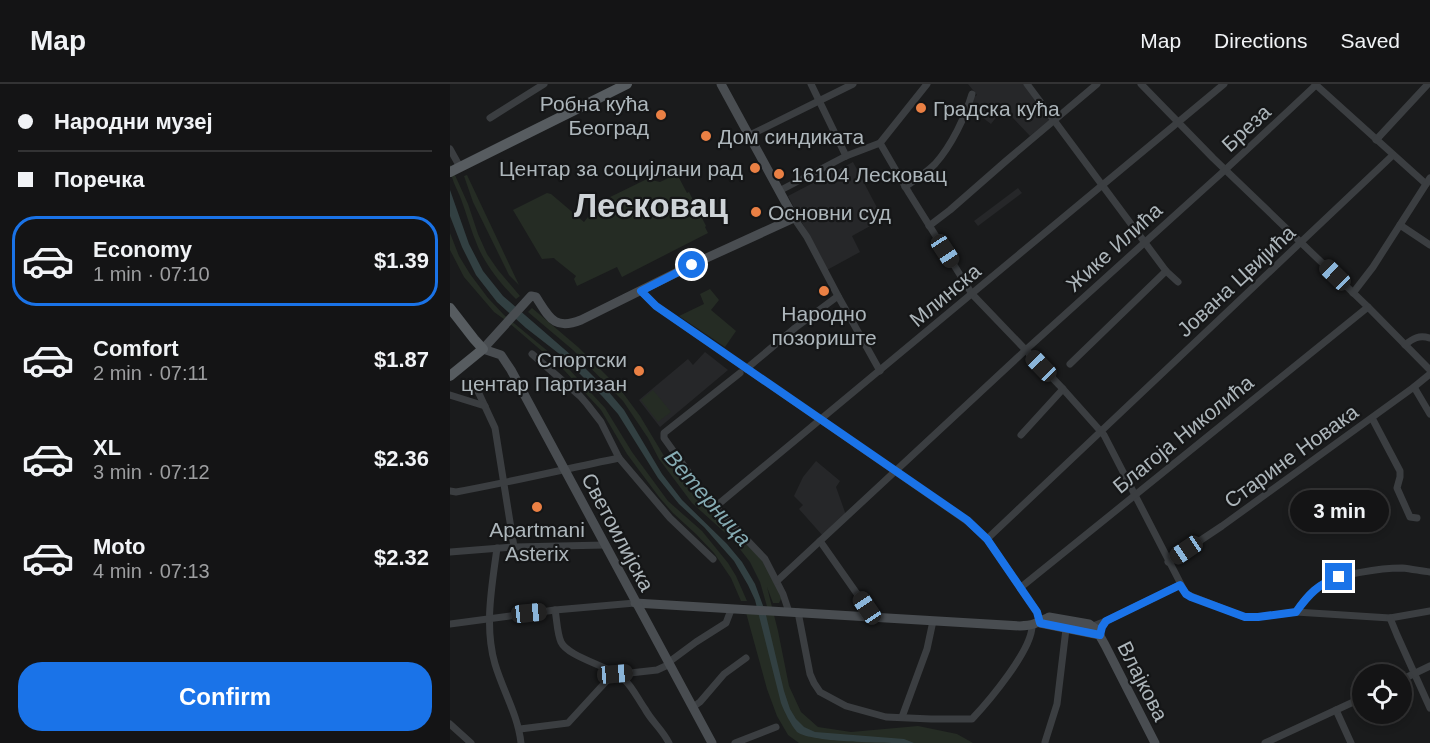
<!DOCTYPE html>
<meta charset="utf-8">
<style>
:root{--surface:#141415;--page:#212122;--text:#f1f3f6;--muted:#9d9ea0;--line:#333334;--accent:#1a73e8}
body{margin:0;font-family:Helvetica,sans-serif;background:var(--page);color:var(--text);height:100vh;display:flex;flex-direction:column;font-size:22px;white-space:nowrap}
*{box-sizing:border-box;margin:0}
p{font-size:20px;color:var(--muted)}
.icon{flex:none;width:33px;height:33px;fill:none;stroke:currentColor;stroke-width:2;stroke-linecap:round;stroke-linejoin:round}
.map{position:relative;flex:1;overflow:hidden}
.side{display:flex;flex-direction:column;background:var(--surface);width:450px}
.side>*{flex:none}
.guide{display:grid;align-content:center;height:132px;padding:0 18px;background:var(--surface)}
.fabs{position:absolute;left:902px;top:580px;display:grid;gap:12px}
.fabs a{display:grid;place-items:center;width:60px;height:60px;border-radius:50%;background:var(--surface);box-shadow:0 3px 9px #0003,0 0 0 2px var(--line);font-size:30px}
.end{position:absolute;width:27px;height:27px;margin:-14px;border:8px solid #1a73e8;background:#fff;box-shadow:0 0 0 3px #fff}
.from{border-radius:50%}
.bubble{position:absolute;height:42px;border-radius:21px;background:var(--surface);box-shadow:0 3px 9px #0003,0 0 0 2px var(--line);font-size:20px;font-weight:800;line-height:42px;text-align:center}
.car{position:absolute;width:18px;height:36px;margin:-18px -9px;border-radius:8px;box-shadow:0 0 4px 2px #0007;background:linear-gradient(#222 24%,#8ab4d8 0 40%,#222 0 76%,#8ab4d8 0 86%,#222 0)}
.guide b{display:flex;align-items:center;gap:21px;height:57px;font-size:22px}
.guide b+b{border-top:2px solid var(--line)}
.guide i{width:15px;height:15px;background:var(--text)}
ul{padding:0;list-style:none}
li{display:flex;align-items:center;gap:18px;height:90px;margin:0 12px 9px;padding:0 6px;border:3px solid transparent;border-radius:24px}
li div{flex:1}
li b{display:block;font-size:22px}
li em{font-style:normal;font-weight:800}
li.on{border-color:var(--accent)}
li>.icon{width:54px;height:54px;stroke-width:1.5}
.button{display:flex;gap:12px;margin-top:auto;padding:12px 18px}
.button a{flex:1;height:69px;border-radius:24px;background:var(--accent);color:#fff;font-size:24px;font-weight:800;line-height:69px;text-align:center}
header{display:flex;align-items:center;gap:36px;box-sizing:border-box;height:84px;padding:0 30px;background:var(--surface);border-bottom:2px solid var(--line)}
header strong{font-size:28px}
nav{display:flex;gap:33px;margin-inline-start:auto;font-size:21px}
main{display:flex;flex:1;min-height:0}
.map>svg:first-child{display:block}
.built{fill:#262729}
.green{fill:#252c24}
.water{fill:#324042}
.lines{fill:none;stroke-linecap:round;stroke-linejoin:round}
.street{stroke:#3b3e41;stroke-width:7}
.secondary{stroke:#494d51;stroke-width:9}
.primary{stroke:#575c60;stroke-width:10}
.route{stroke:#1a73e8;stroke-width:8}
.poi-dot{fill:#ea8044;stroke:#151617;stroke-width:2}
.labels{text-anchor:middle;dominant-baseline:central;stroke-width:4.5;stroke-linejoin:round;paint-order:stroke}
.poi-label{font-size:21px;fill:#adb6bb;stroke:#151617;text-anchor:start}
.street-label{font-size:21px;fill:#adb6bb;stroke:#151617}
.water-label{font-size:22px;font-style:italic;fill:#86acb4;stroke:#151617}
.town-label{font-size:33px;font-weight:bold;fill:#ced3d7;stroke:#151617}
</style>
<header>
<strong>Map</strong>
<nav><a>Map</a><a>Directions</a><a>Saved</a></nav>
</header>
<main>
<section class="side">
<div class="guide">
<b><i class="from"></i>Народни музеј</b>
<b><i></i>Поречка</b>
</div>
<ul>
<li class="on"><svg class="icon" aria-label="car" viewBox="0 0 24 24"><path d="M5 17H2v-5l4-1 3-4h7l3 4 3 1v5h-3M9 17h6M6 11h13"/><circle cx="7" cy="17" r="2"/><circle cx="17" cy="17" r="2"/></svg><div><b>Economy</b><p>1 min · 07:10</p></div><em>$1.39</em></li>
<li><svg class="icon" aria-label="car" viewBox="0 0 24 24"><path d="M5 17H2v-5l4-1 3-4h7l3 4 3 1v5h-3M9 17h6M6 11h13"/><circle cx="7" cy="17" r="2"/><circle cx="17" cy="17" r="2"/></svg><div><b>Comfort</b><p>2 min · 07:11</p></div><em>$1.87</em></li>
<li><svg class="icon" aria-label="car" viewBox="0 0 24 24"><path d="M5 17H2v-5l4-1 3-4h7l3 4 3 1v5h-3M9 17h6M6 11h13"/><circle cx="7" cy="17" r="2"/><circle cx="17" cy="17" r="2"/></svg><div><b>XL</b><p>3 min · 07:12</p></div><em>$2.36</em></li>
<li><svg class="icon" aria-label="car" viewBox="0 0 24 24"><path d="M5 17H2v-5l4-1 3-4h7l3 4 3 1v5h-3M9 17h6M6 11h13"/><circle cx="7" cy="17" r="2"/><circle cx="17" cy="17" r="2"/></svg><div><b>Moto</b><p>4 min · 07:13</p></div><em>$2.32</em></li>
</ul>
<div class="button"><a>Confirm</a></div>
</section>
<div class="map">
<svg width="980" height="659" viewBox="0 0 980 659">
<rect width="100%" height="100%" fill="#1a1b1c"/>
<!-- built -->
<g class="built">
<polygon points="518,0 575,0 601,35 580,52 562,33 548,31 541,40 521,25 524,13 527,11"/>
<polygon points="403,78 433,135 402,152 410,168 377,186 338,112"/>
<polygon points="568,104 572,109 528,142 524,137"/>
<polygon points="255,268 278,286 210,343 189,316 238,275 243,281"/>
<polygon points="366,377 390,397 386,403 396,431 373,452 349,425 353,421 344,412 353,393"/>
</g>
<!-- green -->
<g class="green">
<path d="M0,80l18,40 10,30 9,20 11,16 22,26 -4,3c-15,-15 -29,-32 -38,-52 -7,-16 -11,-32 -17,-48 -5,-13 -11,-21 -11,-35z"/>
<polygon points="227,90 237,109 239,108 256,142 255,143 258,149 172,193 167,183 127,202 124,195 126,192 106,176 104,174 92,175 63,126 97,109 101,110 134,138 154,113 156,115 197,95 210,98"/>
<polygon points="17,91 69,201 59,191 23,118 14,92"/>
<polygon points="0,149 9,172 20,190 38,214 54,231 117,283 155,324 182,368 218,417 252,447 278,479 286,492 297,517 291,517 281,494 264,469 246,450 223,429 209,413 177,370 151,326 114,286 58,238 44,228 14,193 0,166"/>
<polygon points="260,205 269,216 261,226 286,247 275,263 229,232 254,220 250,210"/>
<polygon points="82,224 128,263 170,305 190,332 214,372 247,416 286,451 292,458 289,453 312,476 331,511 331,515 329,519 323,519 317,503 328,547 339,602 351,628 368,643 401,648 468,642 507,650 523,659 349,659 338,651 327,632 317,605 295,525 318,526 310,498 300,478 282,455 242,419 209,375 198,354 173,317 123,266 78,228"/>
<polygon points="203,306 221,328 208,338 191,316"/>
</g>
<!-- water -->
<path class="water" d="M0,106l19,54 14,27 20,25 76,66 29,29 16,19 38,64 20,26 45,44 15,18 13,22 10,27 19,80 6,18 6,10 8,8 11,5 89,7 10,4c-23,0 -102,0 -117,-11 -6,-7 -13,-21 -16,-29l-26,-103 -7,-15 -14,-24 -30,-34 -25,-23 -21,-26 -40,-64 -16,-18 -40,-40 -36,-28 -29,-26 -21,-27 -14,-28 -12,-31z"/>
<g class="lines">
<!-- street -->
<g class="street">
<polyline points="361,0 396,72"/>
<polyline points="577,0 716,187 728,198"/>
<polyline points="691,0 763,74 918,223 980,286"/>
<polyline points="865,0 976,100"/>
<polyline points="40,34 94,0"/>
<polyline points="298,52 403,0"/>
<polyline points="926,56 978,0"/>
<polyline points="430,59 459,109 522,210 613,305 654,351 736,510 794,533 808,533 846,528 940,534 980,527"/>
<polyline points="0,65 10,83"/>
<path d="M455,103c10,-7 21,-14 30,-23 17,-19 30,-47 37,-70"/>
<polyline points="329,107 396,72 430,59 477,0"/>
<polyline points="344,134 357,153 388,212 430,287"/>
<polyline points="950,141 980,161"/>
<polyline points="479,142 500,126 556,77 647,0"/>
<polyline points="191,207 206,222 517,437 537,455 587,528 590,539"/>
<polyline points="903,209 923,183 980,94"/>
<path d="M955,261c8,-7 14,-10 25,-7"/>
<polyline points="82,270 130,312 137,320 151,338 169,374 220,434 263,475"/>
<polyline points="620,280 716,187"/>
<polyline points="296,285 345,244 388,212"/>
<polyline points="290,289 214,349 214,354 257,414 315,475 333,510 339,528"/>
<polyline points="25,301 45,344 64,463"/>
<polyline points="964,303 980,330"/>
<polyline points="0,311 35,322"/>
<polyline points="922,334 950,387 950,393 947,404 960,433 967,434"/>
<polyline points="571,351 613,305"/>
<path d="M0,407l6,1c55,-10 109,-23 163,-34"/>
<polyline points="265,423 774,0"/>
<polyline points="537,455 943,71"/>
<polyline points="370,457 417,524 419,533"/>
<path d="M47,464c-5,38 -13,78 -2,116 8,27 23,51 26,79"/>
<polyline points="0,468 64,463 155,461"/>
<polyline points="718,478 772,442 964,303 980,290"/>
<polyline points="327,497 580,262 775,86 866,1"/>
<polyline points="570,504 918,223"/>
<path d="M105,526c2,10 2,23 6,32 7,15 48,24 63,37 9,9 14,20 21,30 7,13 17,20 24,34"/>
<path d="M348,528l12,62 4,9 6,9 26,14 40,11 45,2h41c17,-18 60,-69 60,-93"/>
<path d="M846,528c7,-10 14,-20 25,-27 17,-11 61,-17 81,-17 10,1 19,3 28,4"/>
<polyline points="940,534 947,551 980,624"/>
<polyline points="656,537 730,501"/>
<polyline points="0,540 105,526 185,519"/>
<polyline points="643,542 656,537 652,543 650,551"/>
<polyline points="219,578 246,558 276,539 281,526"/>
<polyline points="951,596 980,582"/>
<polyline points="243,623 250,618 274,590 296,574"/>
<polyline points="886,626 901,659"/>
<polyline points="452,633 477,565 483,537"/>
<polyline points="0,640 21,659"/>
<polyline points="70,645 118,639 162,591 207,586 220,580"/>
<polyline points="595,658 607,620 616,545"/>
<polyline points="285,659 326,643"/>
<polyline points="815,659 912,614"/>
</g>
<!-- secondary -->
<g class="secondary">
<path d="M185,519l385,23c15,-1 17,-3 29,-9l40,7 7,5 9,16 50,98"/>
<polyline points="590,539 650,551"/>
<path d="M262,659l-201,-373 -10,-15 -18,-6 48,-53 5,1c13,20 18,34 45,23l119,-59 94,-43 -73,-134"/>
</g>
<!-- primary -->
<g class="primary">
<polyline points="0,88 177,0"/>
<polyline points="0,224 24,255 33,265 0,292"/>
</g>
</g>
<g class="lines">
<!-- route -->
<path class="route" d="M242,181l-51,26 15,15 311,214 20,19 50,73 3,11 60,12 2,-8 4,-6 74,-36 6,9 5,3 54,20h13l38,-5c12,-17 23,-29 43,-35"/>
</g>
<!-- markers -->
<g class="poi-dot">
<circle cx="471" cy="24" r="6"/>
<circle cx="211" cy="31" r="6"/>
<circle cx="256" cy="52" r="6"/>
<circle cx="305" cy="84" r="6"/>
<circle cx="329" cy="90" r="6"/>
<circle cx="306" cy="128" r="6"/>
<circle cx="374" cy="207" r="6"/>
<circle cx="189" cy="287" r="6"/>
<circle cx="87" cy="423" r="6"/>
</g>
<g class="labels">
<!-- poi labels -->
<g class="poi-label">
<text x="199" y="19" text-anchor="end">Робна кућа<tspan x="199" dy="24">Београд</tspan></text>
<text x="483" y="24">Градска кућа</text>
<text x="268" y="52">Дом синдиката</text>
<text x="293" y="84" text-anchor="end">Центар за социјлани рад</text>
<text x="341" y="90">16104 Лесковац</text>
<text x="318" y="128">Основни суд</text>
<text x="374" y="229" text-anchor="middle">Народно<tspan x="374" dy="24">позориште</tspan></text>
<text x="177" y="275" text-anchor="end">Спортски<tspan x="177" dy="24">центар Партизан</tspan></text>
<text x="87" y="445" text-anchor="middle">Apartmani<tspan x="87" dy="24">Asterix</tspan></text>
</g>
<!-- street labels -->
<g class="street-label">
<text transform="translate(796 44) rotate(-43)">Бреза</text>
<text transform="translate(664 163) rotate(-42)">Жике Илића</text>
<text transform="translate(786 197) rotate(-43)">Јована Цвијића</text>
<text transform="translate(495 211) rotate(-40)">Млинска</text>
<text transform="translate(733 350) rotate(-39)">Благоја Николића</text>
<text transform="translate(841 372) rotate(-36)">Старине Новака</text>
<text transform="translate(168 448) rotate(62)">Светоилијска</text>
<text transform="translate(693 597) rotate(63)">Влајкова</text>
</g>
<!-- water labels -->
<g class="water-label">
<text transform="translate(258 414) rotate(49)">Ветерница</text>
</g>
<!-- town labels -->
<g class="town-label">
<text x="201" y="121">Лесковац</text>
</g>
</g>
</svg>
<div class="fabs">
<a><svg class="icon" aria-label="locate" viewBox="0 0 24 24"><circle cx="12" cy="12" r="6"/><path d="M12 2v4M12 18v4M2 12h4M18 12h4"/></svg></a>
</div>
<i class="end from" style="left:242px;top:181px"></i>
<i class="end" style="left:889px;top:493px"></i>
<div class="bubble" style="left:840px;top:406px;width:99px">3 min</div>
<i class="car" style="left:495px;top:167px;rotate:147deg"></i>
<i class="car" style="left:885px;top:191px;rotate:314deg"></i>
<i class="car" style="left:591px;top:282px;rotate:316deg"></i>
<i class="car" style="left:736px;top:466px;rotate:236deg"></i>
<i class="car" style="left:417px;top:524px;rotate:326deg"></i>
<i class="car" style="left:79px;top:529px;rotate:84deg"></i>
<i class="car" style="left:165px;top:590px;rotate:85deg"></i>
</div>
</main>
